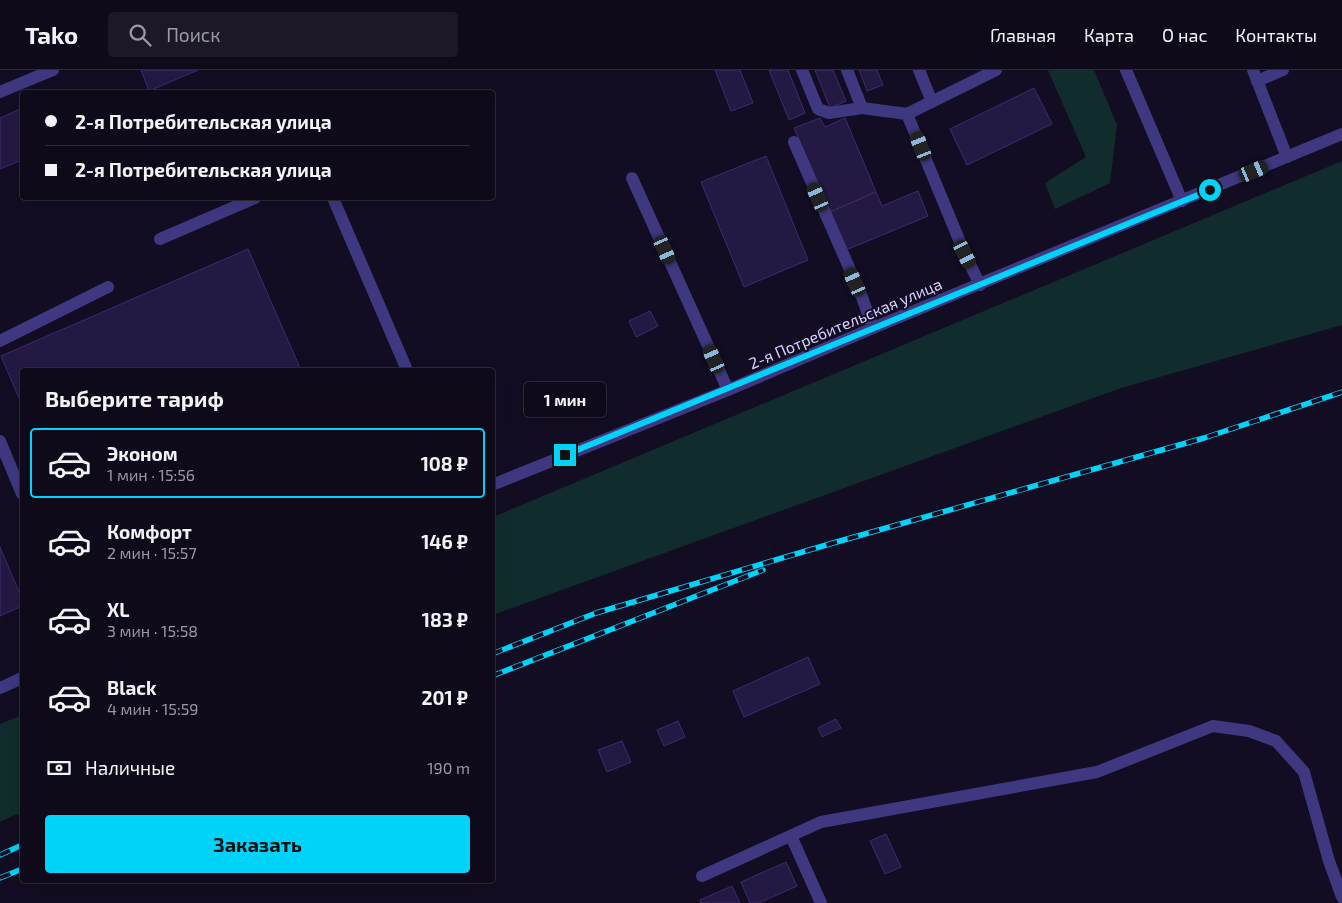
<!DOCTYPE html>
<html lang="ru">
<meta charset="utf-8">
<style>
:root{--surface:#0e0a1a;--page:#1c1827;--text:#f1f3f6;--muted:#9b9aa2;--line:#2e2b39;--accent:#00d3fa}
body{margin:0;font-family:"Exo 2",sans-serif;background:var(--page);color:var(--text);height:100vh;display:flex;flex-direction:column;font-size:19px;white-space:nowrap}
*{box-sizing:border-box;margin:0}
p{font-size:16px;color:var(--muted)}
.icon{flex:none;width:28px;height:28px;fill:none;stroke:currentColor;stroke-width:2;stroke-linecap:round;stroke-linejoin:round}
.map{position:relative;flex:1;overflow:hidden}
.details{position:absolute;left:20px;top:298px;width:475px;height:515px;display:flex;flex-direction:column;background:var(--surface);border-radius:5px;box-shadow:0 5px 20px #0002,0 0 0 1px var(--line)}
.details>*{flex:none}
.top-card{position:absolute;left:20px;top:20px;width:475px;height:110px;border-radius:5px;box-shadow:0 5px 20px #0002,0 0 0 1px var(--line);display:grid;align-content:center;height:110px;padding:0 25px;background:var(--surface)}
.end{position:absolute;width:22px;height:22px;margin:-11px;border:6px solid #00d3fa;background:#111;box-shadow:0 0 0 2px #111}
.from{border-radius:50%}
.bubble{position:absolute;height:35px;border-radius:5px;background:var(--surface);box-shadow:0 5px 20px #0002,0 0 0 1px var(--line);font-size:16px;font-weight:700;line-height:35px;text-align:center}
.car{position:absolute;width:15px;height:30px;margin:-15px -8px;border-radius:6px;box-shadow:0 0 4px 1px #0007;background:linear-gradient(#222 24%,#8ab4d8 0 40%,#222 0 76%,#8ab4d8 0 86%,#222 0)}
.top-card b{display:flex;align-items:center;gap:18px;height:48px;font-size:19px}
.top-card b+b{border-top:1px solid var(--line)}
.top-card i{width:12px;height:12px;background:var(--text)}
ul{padding:0;list-style:none}
li{display:flex;align-items:center;gap:15px;height:70px;margin:0 10px 8px;padding:0 15px;border:2px solid transparent;border-radius:5px}
li div{flex:1}
li b{display:block;font-size:19px}
li em{font-style:normal;font-weight:700}
li.active{border-color:var(--accent)}
li>.icon{width:45px;height:45px;stroke-width:1.5}
h2{padding:0 25px;font-size:22px;line-height:60px}
.pay{display:flex;align-items:center;gap:12px;height:55px;padding:0 25px;font-size:19px}
.pay p{margin-inline-start:auto}
.cta{display:flex;gap:10px;margin-top:auto;padding:10px 25px}
.cta a{flex:1;height:58px;border-radius:5px;background:var(--accent);color:#111;font-size:20px;font-weight:700;line-height:58px;text-align:center}
header{display:flex;align-items:center;gap:30px;box-sizing:border-box;height:70px;padding:0 25px;background:var(--surface);border-bottom:1px solid var(--line)}
header strong{font-size:24px}
nav{display:flex;gap:28px;margin-inline-start:auto;font-size:18px}
.search{width:350px;height:45px;background:var(--page);display:flex;align-items:center;gap:12px;box-sizing:border-box;padding:0 18px;border-radius:5px;color:var(--muted);font-size:19px}
.map>svg:first-child{display:block}
.green{fill:#112c2c}
.building{fill:#241943;stroke:#3d2b6f}
.lines{fill:none;stroke-linecap:round;stroke-linejoin:round}
.minor{stroke:#3f3881;stroke-width:12}
.rail-casing{stroke:#00d3fa;stroke-width:5.5}
.rail{stroke:#120d22;stroke-width:4;stroke-dasharray:11;stroke-linecap:butt}
.route{stroke:#00d3fa;stroke-width:6}
.labels{text-anchor:middle;dominant-baseline:central;stroke-width:4;stroke-linejoin:round;paint-order:stroke}
.street-label{font-size:16px;fill:#d7cfff;stroke:#120d22}
</style>
<header>
<strong>Tako</strong>
<div class="search"><svg class="icon" aria-label="search" viewBox="0 0 24 24"><circle cx="10" cy="10" r="6"/><path d="M15 15l6 6"/></svg>Поиск</div>
<nav><a>Главная</a><a>Карта</a><a>О нас</a><a>Контакты</a></nav>
</header>
<div class="map">
<svg width="1342" height="833" viewBox="0 0 1342 833">
<rect width="100%" height="100%" fill="#120d22"/>
<!-- green -->
<g class="green">
<polygon points="1048,0 1094,0 1117,55 1110,113 1055,139 1045,113 1086,87"/>
<polygon points="1342,91 1342,255 1121,318 493,545 493,447"/>
<polygon points="22,645 22,742 0,752 0,654"/>
</g>
<!-- building -->
<g class="building">
<polygon points="141,0 198,0 149,21"/>
<polygon points="715,0 740,0 753,33 731,41"/>
<polygon points="769,0 788,0 805,43 789,50"/>
<polygon points="815,0 833,0 846,31 830,38"/>
<polygon points="859,0 877,0 883,15 867,21"/>
<polygon points="1034,18 1052,54 967,95 950,59"/>
<polygon points="22,38 22,90 0,99 0,48"/>
<polygon points="820,48 825,57 845,48 876,122 830,142 794,58"/>
<polygon points="766,86 808,190 744,217 701,112"/>
<polygon points="918,121 928,146 846,180 830,142 876,122 882,136"/>
<polygon points="248,179 301,300 22,300 22,335 1,286"/>
<polygon points="650,241 658,256 636,267 629,251"/>
<polygon points="0,477 22,529 22,536 0,546"/>
<polygon points="808,587 820,614 744,647 733,621"/>
<polygon points="836,649 841,658 822,667 818,658"/>
<polygon points="678,651 685,667 664,676 657,660"/>
<polygon points="622,671 631,692 607,702 598,680"/>
<polygon points="886,764 901,797 885,804 870,771"/>
<polygon points="786,792 797,816 759,833 750,833 741,812"/>
<polygon points="732,816 740,833 701,833 700,830"/>
</g>
<g class="lines">
<!-- minor -->
<g class="minor">
<polyline points="802,0 818,39 829,43 862,38 907,44 965,184 980,215"/>
<polyline points="847,0 862,38"/>
<polyline points="919,0 932,32"/>
<polyline points="1126,0 1182,131"/>
<polyline points="1253,0 1287,87"/>
<polyline points="1257,11 1283,0"/>
<polyline points="0,22 53,0"/>
<polyline points="907,44 996,0"/>
<polyline points="794,72 862,227 873,258"/>
<polyline points="632,108 728,320"/>
<polyline points="333,128 407,300"/>
<polyline points="160,169 255,128"/>
<polyline points="0,271 108,217"/>
<polyline points="0,371 22,424"/>
<polyline points="492,415 728,320 873,258 1342,64"/>
<polyline points="0,618 22,608"/>
<polyline points="791,766 821,833"/>
<polyline points="702,806 821,752 1097,702 1213,656 1249,661 1276,671 1304,702 1329,791 1342,827"/>
</g>
<!-- rail casing -->
<g class="rail-casing">
<g id="rail">
<polyline points="492,584 596,543 833,473 1204,368 1342,322"/>
<polyline points="492,606 763,500"/>
<polyline points="0,785 22,775"/>
<polyline points="0,808 22,799"/>
</g>
</g>
<!-- rail -->
<use href="#rail" class="rail"/>
</g>
<g class="lines">
<!-- route -->
<polyline class="route" points="565,385 1210,120"/>
</g>
<g class="labels">
<!-- street labels -->
<g class="street-label">
<text transform="translate(845 253) rotate(-23)">2-я Потребительская улица</text>
</g>
</g>
</svg>
<i class="end from" style="left:1210px;top:120px"></i>
<i class="end" style="left:565px;top:385px"></i>
<div class="bubble" style="left:524px;top:312px;width:82px">1 мин</div>
<i class="car" style="left:921px;top:76px;rotate:338deg"></i>
<i class="car" style="left:1254px;top:101px;rotate:67deg"></i>
<i class="car" style="left:818px;top:127px;rotate:336deg"></i>
<i class="car" style="left:665px;top:180px;rotate:156deg"></i>
<i class="car" style="left:965px;top:184px;rotate:154deg"></i>
<i class="car" style="left:855px;top:212px;rotate:336deg"></i>
<i class="car" style="left:714px;top:289px;rotate:336deg"></i>
<div class="top-card">
<b><i class="from"></i>2-я Потребительская улица</b>
<b><i></i>2-я Потребительская улица</b>
</div>
<section class="details">
<h2>Выберите тариф</h2>
<ul>
<li class="active"><svg class="icon" aria-label="car" viewBox="0 0 24 24"><path d="M5 17H2v-5l4-1 3-4h7l3 4 3 1v5h-3M9 17h6M6 11h13"/><circle cx="7" cy="17" r="2"/><circle cx="17" cy="17" r="2"/></svg><div><b>Эконом</b><p>1 мин · 15:56</p></div><em>108 ₽</em></li>
<li><svg class="icon" aria-label="car" viewBox="0 0 24 24"><path d="M5 17H2v-5l4-1 3-4h7l3 4 3 1v5h-3M9 17h6M6 11h13"/><circle cx="7" cy="17" r="2"/><circle cx="17" cy="17" r="2"/></svg><div><b>Комфорт</b><p>2 мин · 15:57</p></div><em>146 ₽</em></li>
<li><svg class="icon" aria-label="car" viewBox="0 0 24 24"><path d="M5 17H2v-5l4-1 3-4h7l3 4 3 1v5h-3M9 17h6M6 11h13"/><circle cx="7" cy="17" r="2"/><circle cx="17" cy="17" r="2"/></svg><div><b>XL</b><p>3 мин · 15:58</p></div><em>183 ₽</em></li>
<li><svg class="icon" aria-label="car" viewBox="0 0 24 24"><path d="M5 17H2v-5l4-1 3-4h7l3 4 3 1v5h-3M9 17h6M6 11h13"/><circle cx="7" cy="17" r="2"/><circle cx="17" cy="17" r="2"/></svg><div><b>Black</b><p>4 мин · 15:59</p></div><em>201 ₽</em></li>
</ul>
<div class="pay"><svg class="icon" aria-label="cash" viewBox="0 0 24 24"><path d="M3 7h18v10H3z"/><circle cx="12" cy="12" r="2"/></svg>Наличные<p>190 m</p></div>
<div class="cta"><a>Заказать</a></div>
</section>
</div>
